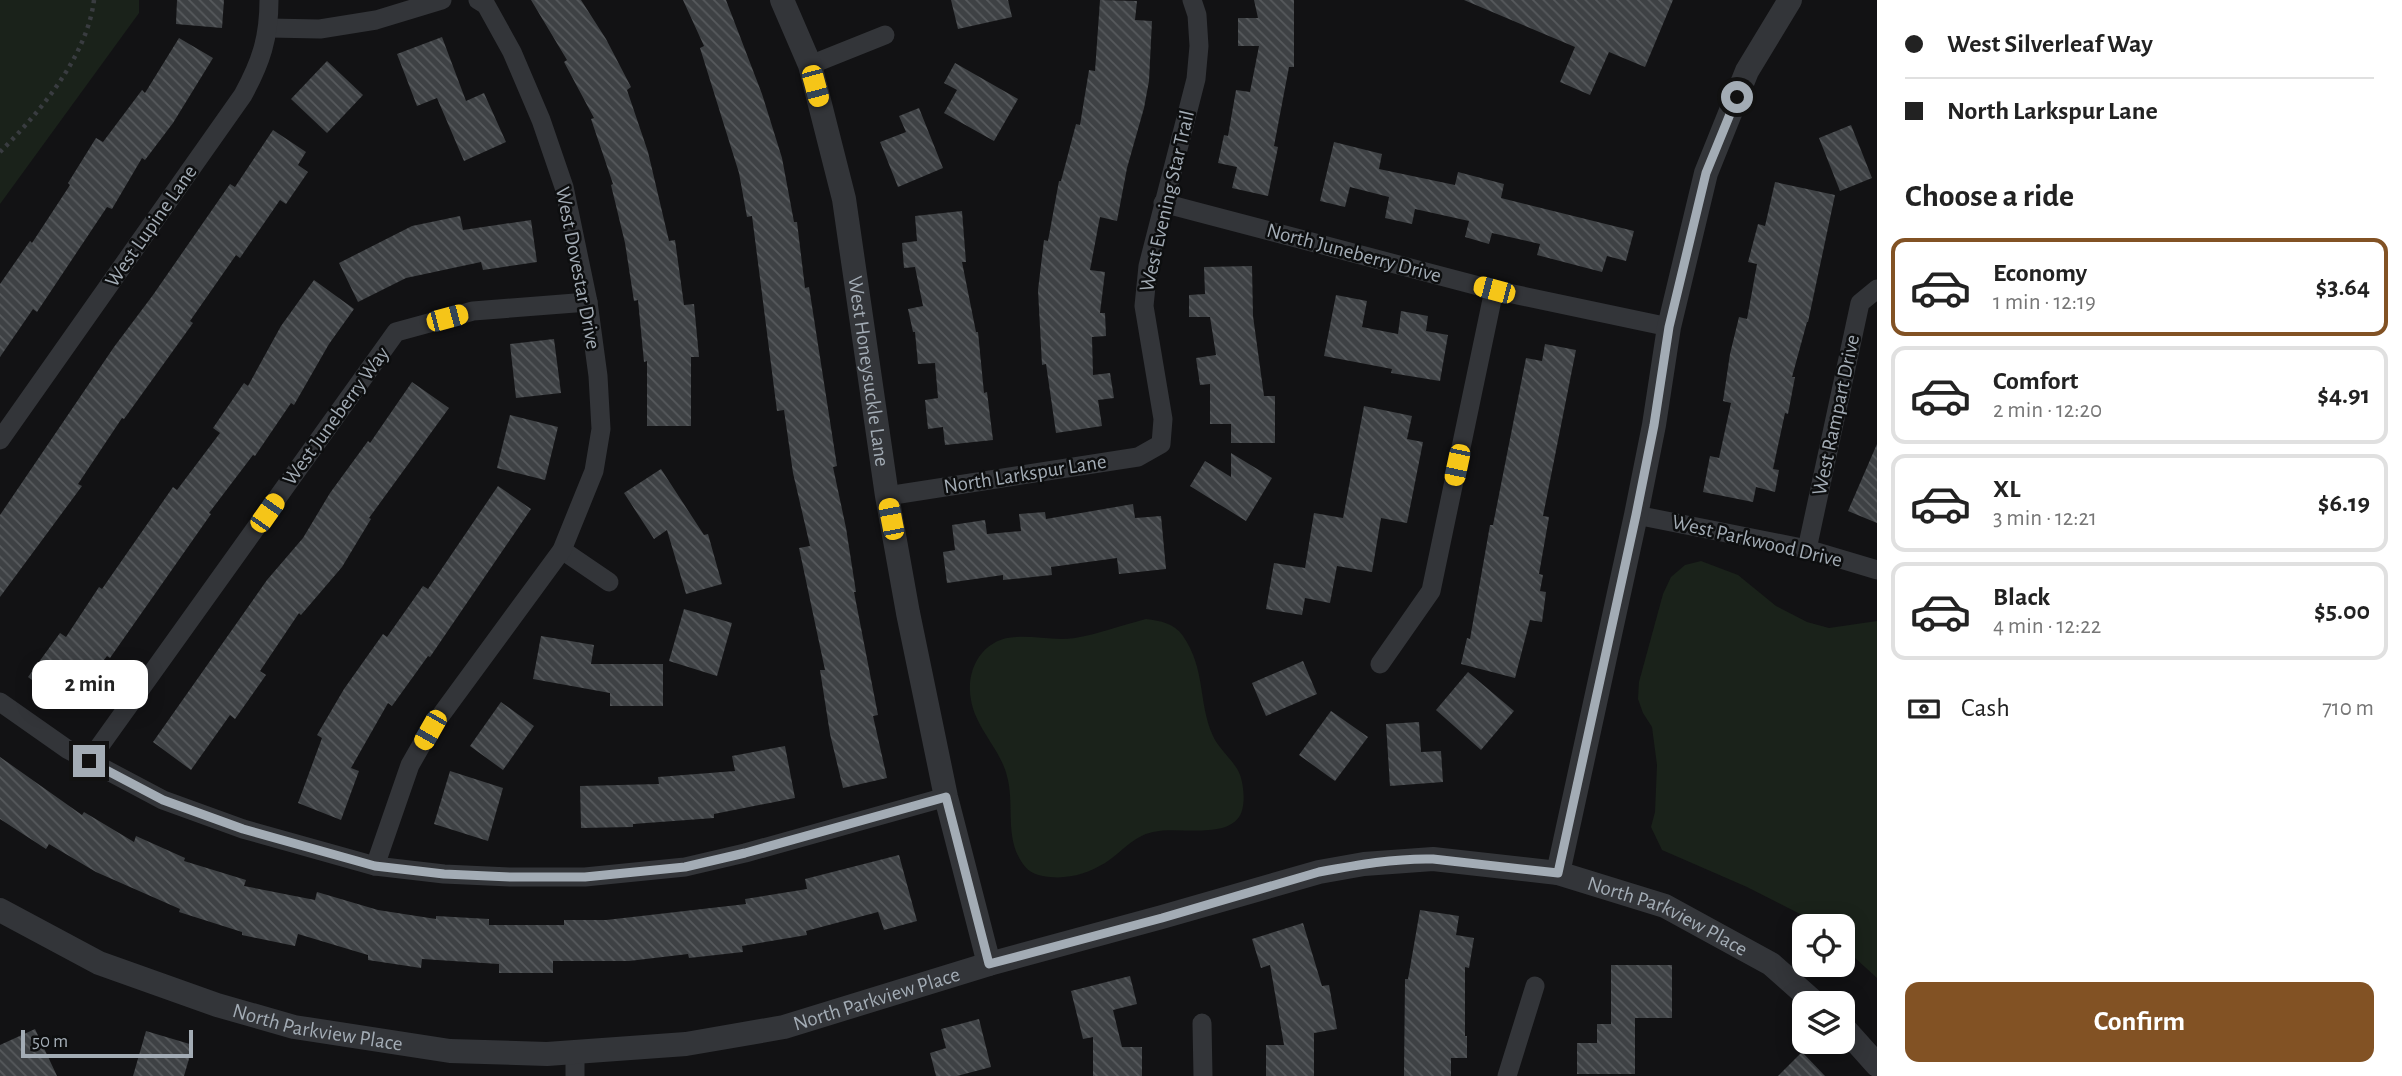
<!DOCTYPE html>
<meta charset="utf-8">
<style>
:root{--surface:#fff;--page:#f2f2f2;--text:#222;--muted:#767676;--line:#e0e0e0;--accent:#825224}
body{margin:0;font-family:"Alegreya Sans",sans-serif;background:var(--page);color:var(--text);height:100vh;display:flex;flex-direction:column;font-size:26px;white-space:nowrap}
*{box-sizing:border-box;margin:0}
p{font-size:23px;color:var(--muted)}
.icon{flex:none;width:38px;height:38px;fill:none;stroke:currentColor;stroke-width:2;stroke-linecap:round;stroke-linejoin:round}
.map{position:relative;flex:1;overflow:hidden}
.drawer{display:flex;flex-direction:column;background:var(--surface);width:525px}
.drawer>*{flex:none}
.guide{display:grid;align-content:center;height:154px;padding:0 28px;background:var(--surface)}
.tools{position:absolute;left:1792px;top:914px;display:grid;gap:14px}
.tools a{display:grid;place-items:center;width:63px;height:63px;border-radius:14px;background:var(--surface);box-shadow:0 4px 18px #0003;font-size:35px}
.scale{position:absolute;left:21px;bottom:18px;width:172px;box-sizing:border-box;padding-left:7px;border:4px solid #a3acb5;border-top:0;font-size:19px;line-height:24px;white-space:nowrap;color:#a3acb5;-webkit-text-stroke:5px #0d0e0f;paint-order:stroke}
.end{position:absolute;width:32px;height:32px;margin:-16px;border:9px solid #a3acb5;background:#111;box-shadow:0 0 0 4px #111}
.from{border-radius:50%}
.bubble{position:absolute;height:49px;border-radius:14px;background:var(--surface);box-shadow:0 4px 18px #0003;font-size:23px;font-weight:700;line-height:49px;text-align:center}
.car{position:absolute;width:21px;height:42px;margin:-21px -10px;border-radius:9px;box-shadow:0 0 5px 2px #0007;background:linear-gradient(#f5c518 24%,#345 0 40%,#f5c518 0 76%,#345 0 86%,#f5c518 0)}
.guide b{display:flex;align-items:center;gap:24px;height:66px;font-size:26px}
.guide b+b{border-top:2px solid var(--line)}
.guide i{width:18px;height:18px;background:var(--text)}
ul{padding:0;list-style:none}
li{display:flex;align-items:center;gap:21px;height:98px;margin:0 14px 10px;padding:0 14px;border:4px solid var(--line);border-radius:14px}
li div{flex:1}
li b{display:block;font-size:26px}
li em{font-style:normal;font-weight:700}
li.current{border-color:var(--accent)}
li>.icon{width:63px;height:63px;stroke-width:1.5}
h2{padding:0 28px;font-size:32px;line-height:84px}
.pay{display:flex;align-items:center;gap:18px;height:77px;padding:0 28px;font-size:26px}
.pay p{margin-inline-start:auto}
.primary-button{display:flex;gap:14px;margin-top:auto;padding:14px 28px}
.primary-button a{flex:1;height:80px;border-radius:14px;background:var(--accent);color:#fff;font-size:28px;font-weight:700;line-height:80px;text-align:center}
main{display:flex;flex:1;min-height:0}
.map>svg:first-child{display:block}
.green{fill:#1a221a}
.building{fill:url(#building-back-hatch)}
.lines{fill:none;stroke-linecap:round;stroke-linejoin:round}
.path{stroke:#393c40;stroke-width:4.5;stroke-dasharray:3.5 5;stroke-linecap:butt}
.minor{stroke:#333539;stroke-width:19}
.tertiary{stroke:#333539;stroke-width:24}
.route{stroke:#a3acb5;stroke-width:9}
.labels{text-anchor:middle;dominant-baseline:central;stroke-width:5;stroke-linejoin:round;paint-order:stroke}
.street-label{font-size:21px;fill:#a3acb5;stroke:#0d0e0f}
</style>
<main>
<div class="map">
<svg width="1877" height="1076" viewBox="0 0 1877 1076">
<defs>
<pattern id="building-back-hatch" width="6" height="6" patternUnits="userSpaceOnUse" patternTransform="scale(1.75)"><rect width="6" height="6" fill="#3e4144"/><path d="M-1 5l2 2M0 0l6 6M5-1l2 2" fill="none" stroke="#575a5d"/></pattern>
</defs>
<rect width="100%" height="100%" fill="#121214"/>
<!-- green -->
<g class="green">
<polygon points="0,0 139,0 139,13 0,204"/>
<polygon points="1701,561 1738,575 1776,606 1807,622 1829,628 1877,621 1877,978 1843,947 1843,926 1818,926 1804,916 1747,887 1662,850 1651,827 1655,812 1657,765 1652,727 1643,713 1638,699 1639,682 1663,594 1671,577 1685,565"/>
<path d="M1146,619c15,2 28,4 37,17 23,33 15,67 30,100 6,14 22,25 27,39 4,11 6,32 -1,42 -15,22 -62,9 -86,15 -20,4 -32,21 -48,31 -17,10 -35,16 -55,14 -12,-1 -21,-4 -27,-13 -19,-26 -8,-59 -16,-88 -7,-28 -31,-47 -36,-76 -6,-31 12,-62 45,-63 20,-1 40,4 59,1 24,-4 47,-13 71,-19z"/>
</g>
<!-- building -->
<g class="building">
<polygon points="177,0 224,0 222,28 176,24"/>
<polygon points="531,0 581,0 606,39 631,87 627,90 648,152 669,241 675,240 684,305 694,304 699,357 691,357 691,426 647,426 647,361 644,362 638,300 634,301 625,243 611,185 613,184 591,119 594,118 564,62 567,60"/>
<polygon points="683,0 726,0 762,94 782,158 794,222 797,222 805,288 809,287 837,466 833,467 846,528 856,592 854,592 878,715 873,716 887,778 843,788 830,734 820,670 825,670 799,548 810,546 793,473 784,410 777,411 752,216 747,217 739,173 700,48 704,46"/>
<polygon points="951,0 1008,0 1012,17 958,29"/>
<polygon points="1100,0 1137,1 1135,20 1152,21 1149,81 1144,108 1127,168 1117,221 1100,217 1090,270 1105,272 1100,313 1105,313 1106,336 1092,337 1093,375 1110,373 1114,398 1098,400 1102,426 1056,433 1046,364 1042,365 1038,290 1044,240 1048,241 1059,181 1061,181 1076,124 1080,125 1089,70 1095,71"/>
<polygon points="1254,0 1294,0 1294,67 1289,67 1274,146 1278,147 1268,196 1232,188 1237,167 1218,163 1224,135 1228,136 1236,90 1250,92 1259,46 1238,46 1238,18 1258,18"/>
<polygon points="1464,0 1673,0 1645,67 1609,52 1590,95 1560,82 1575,47"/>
<polygon points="442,37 466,101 484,93 506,142 464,161 437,98 417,106 397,54"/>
<polygon points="179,38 213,58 173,123 145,160 142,158 112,209 107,207 37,312 33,309 0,357 0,284 30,241 32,243 70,185 68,183 96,138 103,142 142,90 145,93"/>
<polygon points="327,61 363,95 327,133 291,99"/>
<polygon points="955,63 1018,99 994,141 944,113 957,90 944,83"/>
<polygon points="919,108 943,168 898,187 880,142 906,132 899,116"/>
<polygon points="1851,125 1872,178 1840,191 1819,138"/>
<polygon points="273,130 306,152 298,165 308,172 286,204 280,200 240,258 236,255 190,321 193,323 124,419 122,418 78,484 82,486 0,597 0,515 114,347 153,295 230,184 235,187"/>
<polygon points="1334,142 1382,154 1379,169 1455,185 1458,172 1504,184 1501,198 1634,231 1626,261 1607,256 1602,272 1537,255 1540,244 1492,233 1489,244 1465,237 1469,221 1415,209 1412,224 1385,218 1389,197 1350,187 1345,207 1320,201"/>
<polygon points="1775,182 1835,195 1808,322 1807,322 1792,377 1795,377 1788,414 1785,413 1773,469 1779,470 1775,492 1756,487 1753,502 1703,492 1710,456 1719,458 1731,403 1723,401 1730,354 1739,317 1747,319 1757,264 1748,262 1758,224 1765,226"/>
<polygon points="962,211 966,262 962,262 976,332 978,332 984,393 987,392 993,440 945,445 943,427 928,429 925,400 938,398 935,363 918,364 915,332 913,332 908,309 923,306 915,267 904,268 902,243 917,241 915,216"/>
<polygon points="460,216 463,230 531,220 537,262 483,270 481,262 406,278 358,302 339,263 412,226"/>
<polygon points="1252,266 1253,316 1264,396 1275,396 1275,443 1231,443 1231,424 1210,424 1210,384 1200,385 1196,358 1216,355 1210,317 1189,317 1189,295 1205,294 1204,267"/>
<polygon points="314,280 354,309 329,344 294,405 291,403 255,456 253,455 209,513 211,514 110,658 107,656 68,707 28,677 60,633 66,637 99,587 102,589 173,487 177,490 220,433 213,428 244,383 248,386 281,326"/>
<polygon points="1336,295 1367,301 1362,327 1398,334 1401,311 1428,316 1426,331 1448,335 1440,381 1391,373 1392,369 1324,356"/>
<polygon points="554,339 561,393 516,398 510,344"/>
<polygon points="1545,344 1576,350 1543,516 1549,517 1539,574 1543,575 1540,591 1546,592 1542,622 1530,620 1515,678 1461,664 1467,638 1470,639 1490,525 1493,525 1526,358 1542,361"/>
<polygon points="412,382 449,408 369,518 371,519 342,567 301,615 299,613 260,671 266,675 235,719 230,715 191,770 153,742 267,580 303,538 330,493 368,441 370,443"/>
<polygon points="1364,406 1412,416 1407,439 1423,442 1407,523 1381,518 1372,572 1337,566 1330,603 1305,598 1302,615 1266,609 1274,563 1305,568 1314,513 1343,518"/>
<polygon points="510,415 558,427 545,480 497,468"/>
<polygon points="1877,444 1877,523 1848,511"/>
<polygon points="1231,453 1272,478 1246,521 1190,486 1205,461 1231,477"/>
<polygon points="661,469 704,535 708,534 722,584 686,594 667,530 654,539 624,493"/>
<polygon points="498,486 531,509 430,657 428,656 392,706 388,703 351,768 359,771 341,820 298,803 322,738 317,735 344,689 383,634 387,637 423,586 428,589"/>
<polygon points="1133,504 1135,518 1161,516 1166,569 1119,574 1117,558 1051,567 1052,575 1003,580 1003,575 947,583 943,552 955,550 952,525 985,520 987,534 1021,531 1019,514 1045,512 1046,519"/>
<polygon points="684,609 732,623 717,676 669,661"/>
<polygon points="541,636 594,645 591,664 663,664 663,706 610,706 610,693 533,679"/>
<polygon points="1303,661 1317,694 1266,716 1252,683"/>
<polygon points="1468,672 1514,711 1481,750 1436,710"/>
<polygon points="501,702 534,726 503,770 470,746"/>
<polygon points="1331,711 1368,737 1335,781 1299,755"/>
<polygon points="1419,722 1421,752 1441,751 1443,782 1390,786 1386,724"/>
<polygon points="785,746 795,798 714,814 714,818 633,824 633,827 581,828 580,786 659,784 658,777 735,771 732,756"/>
<polygon points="0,757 82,815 84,812 134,842 136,836 185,858 184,861 246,880 244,886 315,900 317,892 378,910 436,919 436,916 489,919 489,925 564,925 564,920 606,920 746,904 745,899 807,889 805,879 899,855 917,921 884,930 878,912 806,931 807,935 742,946 743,952 689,958 688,954 629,961 553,961 553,973 499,973 499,964 422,959 421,968 368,960 368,955 298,934 295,946 242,935 242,932 179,912 180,909 96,872 49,844 46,849 0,819"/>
<polygon points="450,771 503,788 488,841 434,824"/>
<polygon points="1420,910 1459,916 1456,935 1474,938 1469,968 1465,967 1465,1036 1467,1036 1467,1058 1451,1058 1451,1076 1404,1076 1405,979 1408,979"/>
<polygon points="1303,923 1322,986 1329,985 1337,1029 1314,1033 1314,1076 1266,1076 1266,1045 1284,1045 1270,965 1261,968 1252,939"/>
<polygon points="1611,965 1672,965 1672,1018 1635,1018 1635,1074 1577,1074 1577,1043 1597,1043 1597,1024 1611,1024"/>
<polygon points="1130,976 1137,1004 1113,1010 1122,1047 1142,1047 1142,1076 1093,1076 1093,1037 1083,1039 1071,991"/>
<polygon points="979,1019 991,1067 957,1076 936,1076 930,1053 946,1048 941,1029"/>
<polygon points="35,1029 57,1076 0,1076 0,1045"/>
<polygon points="146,1031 193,1045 184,1076 133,1076"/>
<polygon points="1802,1052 1825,1076 1778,1076"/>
</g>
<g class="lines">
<!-- path -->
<path class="path" d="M0,152c39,-39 87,-95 94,-152"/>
<!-- minor -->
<g class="minor">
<polyline points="269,28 320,29 376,20 442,0"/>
<polyline points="810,65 885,35"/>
<polyline points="1163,203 1494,290 1669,327"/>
<path d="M0,440l243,-345c18,-33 26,-57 26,-95"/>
<polyline points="887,496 1138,457 1161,444 1163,419 1144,306 1148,266 1196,79 1199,46 1197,15 1192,0"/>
<polyline points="1636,515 1807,549 1877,570"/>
<polyline points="1807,549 1860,303 1877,289"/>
<polyline points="562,550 609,582"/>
<polyline points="1380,664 1431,591 1494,290"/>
<polyline points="0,702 67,749 163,800 243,829 375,866 444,874 510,877 585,877 685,867 745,853 946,797"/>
<polyline points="89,761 396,332 473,311 588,302"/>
<polyline points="375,866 410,765 430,730 562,550 594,471 601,429 598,376 588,302 564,187 541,120 512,52 486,5 478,0"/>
<polyline points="1202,1023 1203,1076"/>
<polyline points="575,1053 575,1076"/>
<polyline points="1507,1076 1535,986"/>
</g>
<!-- tertiary -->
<g class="tertiary">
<path id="s1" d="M782,0l28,65 34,134 43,297 21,117 38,184 43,167"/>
<polyline points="1558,873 1636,515 1654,425 1669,327 1706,173 1747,71 1790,0"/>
<path id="s2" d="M0,910l99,53 118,42 77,22 156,24 97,3 139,-10 98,-17 205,-63 173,-47 157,-45 45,-8 69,-5 125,14 107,33 106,58 44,39"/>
<polyline points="1843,1027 1877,1065"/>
</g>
</g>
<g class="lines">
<!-- route -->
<path class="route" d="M89,761l74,39 80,29 132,37 69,8 66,3h75l100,-10 60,-14 201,-56 43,167 173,-46 157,-46c38,-7 76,-14 114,-13l125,14 78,-358 18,-90 15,-98 37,-154 31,-76"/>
</g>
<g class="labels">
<!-- street labels -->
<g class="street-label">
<text transform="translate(1167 201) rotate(-77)">West Evening Star Trail</text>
<text transform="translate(151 226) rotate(-55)">West Lupine Lane</text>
<text transform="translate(1354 253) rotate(15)">North Juneberry Drive</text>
<text transform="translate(578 268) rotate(79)">West Dovestar Drive</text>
<text stroke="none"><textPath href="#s1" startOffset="383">West Honeysuckle Lane</textPath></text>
<text transform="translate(1836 415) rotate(-78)">West Rampart Drive</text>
<text transform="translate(336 416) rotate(-54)">West Juneberry Way</text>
<text transform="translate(1025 474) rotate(-9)">North Larkspur Lane</text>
<text transform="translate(1757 541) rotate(13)">West Parkwood Drive</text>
<text stroke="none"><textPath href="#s2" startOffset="1727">North Parkview Place</textPath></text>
<text stroke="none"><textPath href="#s2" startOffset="908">North Parkview Place</textPath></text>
<text stroke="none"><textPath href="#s2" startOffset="341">North Parkview Place</textPath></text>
</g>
</g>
</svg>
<div class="tools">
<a><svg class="icon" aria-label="locate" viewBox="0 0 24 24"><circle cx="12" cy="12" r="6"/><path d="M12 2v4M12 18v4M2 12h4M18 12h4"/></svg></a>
<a><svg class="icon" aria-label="layers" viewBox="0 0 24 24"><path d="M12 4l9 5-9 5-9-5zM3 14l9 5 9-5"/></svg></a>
</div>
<div class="scale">50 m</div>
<i class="end from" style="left:1737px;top:97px"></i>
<i class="end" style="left:89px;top:761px"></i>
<div class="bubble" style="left:32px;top:660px;width:116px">2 min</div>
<i class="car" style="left:815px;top:86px;rotate:165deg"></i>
<i class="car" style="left:1494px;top:290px;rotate:285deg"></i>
<i class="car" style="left:447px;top:318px;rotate:75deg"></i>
<i class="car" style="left:1457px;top:465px;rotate:192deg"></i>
<i class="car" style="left:267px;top:513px;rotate:35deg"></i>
<i class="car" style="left:891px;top:519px;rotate:349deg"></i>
<i class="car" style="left:430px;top:730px;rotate:210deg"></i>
</div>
<section class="drawer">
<div class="guide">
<b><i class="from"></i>West Silverleaf Way</b>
<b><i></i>North Larkspur Lane</b>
</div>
<h2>Choose a ride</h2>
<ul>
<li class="current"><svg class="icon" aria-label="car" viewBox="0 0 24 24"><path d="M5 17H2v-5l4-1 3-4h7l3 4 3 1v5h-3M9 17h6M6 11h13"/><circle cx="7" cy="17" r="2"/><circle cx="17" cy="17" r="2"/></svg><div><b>Economy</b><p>1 min · 12:19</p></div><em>$3.64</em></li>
<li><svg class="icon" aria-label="car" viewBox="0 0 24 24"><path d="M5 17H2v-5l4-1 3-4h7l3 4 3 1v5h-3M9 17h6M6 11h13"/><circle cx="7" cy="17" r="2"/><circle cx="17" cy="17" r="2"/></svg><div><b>Comfort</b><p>2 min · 12:20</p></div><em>$4.91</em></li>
<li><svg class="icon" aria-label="car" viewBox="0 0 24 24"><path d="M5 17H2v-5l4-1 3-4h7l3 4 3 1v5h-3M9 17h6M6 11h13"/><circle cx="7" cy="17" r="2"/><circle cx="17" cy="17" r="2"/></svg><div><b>XL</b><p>3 min · 12:21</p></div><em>$6.19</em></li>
<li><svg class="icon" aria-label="car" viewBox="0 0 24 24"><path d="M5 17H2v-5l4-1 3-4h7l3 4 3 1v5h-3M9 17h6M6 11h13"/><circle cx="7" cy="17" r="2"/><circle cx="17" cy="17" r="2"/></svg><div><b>Black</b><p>4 min · 12:22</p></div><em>$5.00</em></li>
</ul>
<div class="pay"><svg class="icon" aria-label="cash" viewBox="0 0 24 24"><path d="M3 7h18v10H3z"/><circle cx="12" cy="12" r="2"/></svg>Cash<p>710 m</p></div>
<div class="primary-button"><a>Confirm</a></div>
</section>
</main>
